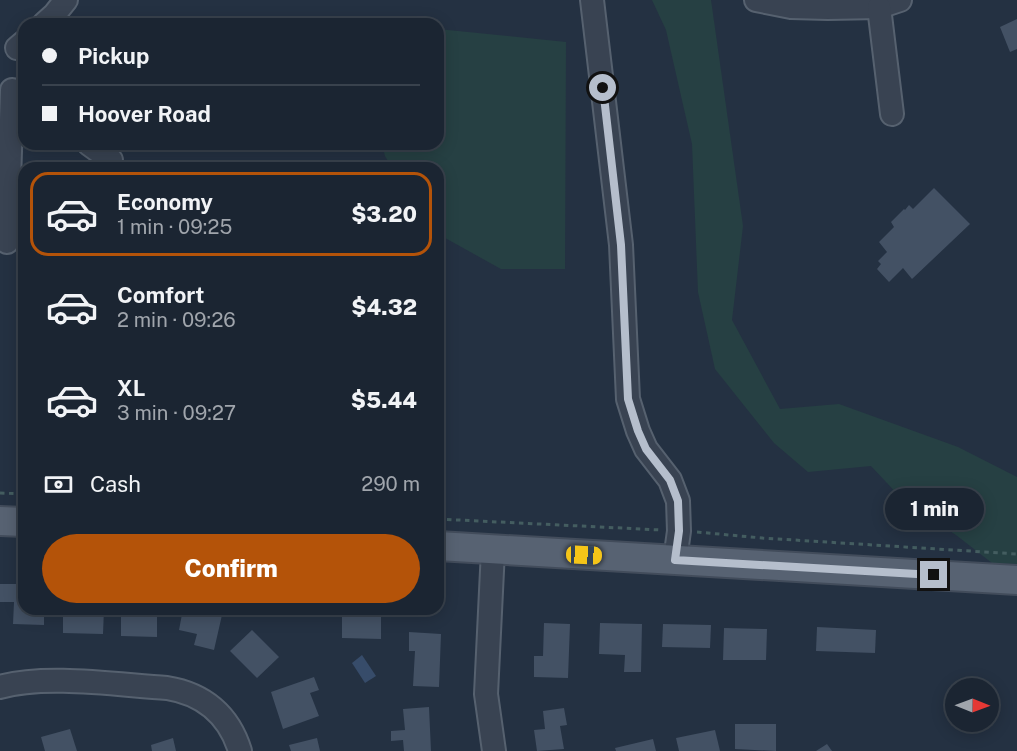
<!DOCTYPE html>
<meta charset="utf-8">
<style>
:root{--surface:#1b2532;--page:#242d3a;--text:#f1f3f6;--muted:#a0a5ac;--line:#39424d;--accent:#b45309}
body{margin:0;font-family:"Public Sans",sans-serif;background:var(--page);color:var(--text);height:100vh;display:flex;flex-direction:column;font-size:22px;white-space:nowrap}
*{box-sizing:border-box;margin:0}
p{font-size:20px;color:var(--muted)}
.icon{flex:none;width:33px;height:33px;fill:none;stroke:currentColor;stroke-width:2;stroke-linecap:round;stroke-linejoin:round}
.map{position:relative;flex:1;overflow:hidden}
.panel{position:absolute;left:18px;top:162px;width:426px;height:453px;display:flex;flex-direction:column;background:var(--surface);border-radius:18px;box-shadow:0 3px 15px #0003,0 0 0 2px var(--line)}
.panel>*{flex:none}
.top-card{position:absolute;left:18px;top:18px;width:426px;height:132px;border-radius:18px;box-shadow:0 3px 15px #0003,0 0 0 2px var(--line);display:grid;align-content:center;height:132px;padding:0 24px;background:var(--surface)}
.needle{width:39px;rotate:91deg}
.controls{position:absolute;left:945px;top:678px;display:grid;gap:12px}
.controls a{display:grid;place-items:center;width:54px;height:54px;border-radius:50%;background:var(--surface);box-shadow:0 3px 15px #0003,0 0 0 2px var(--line);font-size:30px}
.end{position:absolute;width:27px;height:27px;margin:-14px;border:8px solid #b5becc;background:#111;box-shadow:0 0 0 3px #111}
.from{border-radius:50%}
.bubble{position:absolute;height:42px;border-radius:21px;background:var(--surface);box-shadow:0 3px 15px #0003,0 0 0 2px var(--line);font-size:20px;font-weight:800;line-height:42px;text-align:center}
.car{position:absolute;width:18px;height:36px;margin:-18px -9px;border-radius:8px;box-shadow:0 0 4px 2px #0007;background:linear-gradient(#f5c518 24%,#345 0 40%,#f5c518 0 76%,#345 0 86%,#f5c518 0)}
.top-card b{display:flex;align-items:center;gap:21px;height:57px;font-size:22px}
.top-card b+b{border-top:2px solid var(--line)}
.top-card i{width:15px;height:15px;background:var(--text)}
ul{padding:10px 0 0;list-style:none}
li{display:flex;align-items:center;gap:18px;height:84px;margin:0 12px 9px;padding:0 12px;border:3px solid transparent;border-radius:18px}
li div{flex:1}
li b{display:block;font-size:22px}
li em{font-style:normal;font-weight:800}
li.selected{border-color:var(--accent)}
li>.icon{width:54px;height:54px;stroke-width:1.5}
.pay{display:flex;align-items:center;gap:15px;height:66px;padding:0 24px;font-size:22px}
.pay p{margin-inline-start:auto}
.action{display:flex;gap:12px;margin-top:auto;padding:12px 24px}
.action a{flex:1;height:69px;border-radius:36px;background:var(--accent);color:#fff;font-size:24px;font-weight:800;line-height:69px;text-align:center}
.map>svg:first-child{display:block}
.green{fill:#264043}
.water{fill:#374c6a}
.building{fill:#435164}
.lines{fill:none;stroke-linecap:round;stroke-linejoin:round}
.minor-casing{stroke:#56616f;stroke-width:26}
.major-casing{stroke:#424c5b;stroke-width:32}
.path{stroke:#445d60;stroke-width:3;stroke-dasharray:4.5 4.5;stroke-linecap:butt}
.minor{stroke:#394352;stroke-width:22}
.major{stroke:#576272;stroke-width:28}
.route{stroke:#b5becc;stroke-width:8}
</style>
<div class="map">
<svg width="1017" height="751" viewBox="0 0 1017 751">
<rect width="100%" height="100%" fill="#243142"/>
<!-- green -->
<g class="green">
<polygon points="652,0 711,0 743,226 732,320 780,409 839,404 958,447 1017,477 1017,564 992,563 956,535 903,500 871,466 808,472 774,443 715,369 698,292 692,144 666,30"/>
<polygon points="438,29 566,42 565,269 501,269 438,234 438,168 392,168 385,156 382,144 438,144"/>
</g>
<!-- water -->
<polygon class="water" points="362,655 376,676 365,683 352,663"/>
<!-- building -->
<g class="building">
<polygon points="1017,19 1017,49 1010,52 1000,27"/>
<polygon points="934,188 970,224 912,279 903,268 889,282 877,269 881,264 878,261 887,252 879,242 894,227 891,222 904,209 905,210 909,205 913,209"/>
<polygon points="0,584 24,584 24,609 44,609 44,625 13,624 14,602 0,602"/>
<polygon points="63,609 104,609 103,634 63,633"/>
<polygon points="121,609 157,609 157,637 121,636"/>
<polygon points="183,609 199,609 222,615 214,650 194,645 197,634 179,630"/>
<polygon points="342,615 381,616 381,639 342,638"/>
<polygon points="544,623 570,624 568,678 534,677 534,656 543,656"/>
<polygon points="600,623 642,624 641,672 624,672 625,655 599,654"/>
<polygon points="663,624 711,625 710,648 662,647"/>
<polygon points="817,627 876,630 875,653 816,651"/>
<polygon points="724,628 767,629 766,660 723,660"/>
<polygon points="252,630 279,657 257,678 230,651"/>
<polygon points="409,632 441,634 439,687 413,686 415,651 409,651"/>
<polygon points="314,677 319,690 310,693 319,716 283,729 271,692"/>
<polygon points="429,707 431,751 404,751 403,740 391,741 391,731 405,730 403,709"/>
<polygon points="564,708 567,725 560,726 564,749 537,751 534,730 545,729 543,711"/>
<polygon points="735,724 776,724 776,751 735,749"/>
<polygon points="70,729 77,751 45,751 41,737"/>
<polygon points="715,730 720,751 679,751 676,738"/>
<polygon points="173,738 176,751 152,751 151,745"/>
<polygon points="317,738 320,751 291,751 289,745"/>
<polygon points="653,739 656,751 616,751 615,748"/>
<polygon points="827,744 832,751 816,751"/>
</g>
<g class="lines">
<!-- minor casing -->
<g class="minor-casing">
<g id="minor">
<polyline points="592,0 621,245 628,399 638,431 646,449 670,480 678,501 679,531 675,560"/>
<polyline points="756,0 791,7 828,8 879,7 900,0"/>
<polyline points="879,7 892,114"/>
<polyline points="44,24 54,15 66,0"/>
<polyline points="17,48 24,42"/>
<polyline points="89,144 111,160 103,168"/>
<polyline points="7,242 12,90 24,98"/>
<polyline points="493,550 486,694 494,751"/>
<path d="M0,687c46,-13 118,-2 167,1 37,6 62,27 73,63"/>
</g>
</g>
<!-- major casing -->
<g class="major-casing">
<g id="major">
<polyline points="0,521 24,522"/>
<polyline points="438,546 1017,580"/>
</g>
</g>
<!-- path -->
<g class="path">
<polyline points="0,493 24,494"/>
<polyline points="438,519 661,530"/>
<polyline points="697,532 762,538 1017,554"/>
</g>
<!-- minor -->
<use href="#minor" class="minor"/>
<!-- major -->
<use href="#major" class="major"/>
</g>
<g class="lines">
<!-- route -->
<polyline class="route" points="603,88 621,245 628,399 638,431 646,449 670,480 678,501 679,531 675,560 934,575"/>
</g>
</svg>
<div class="controls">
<a><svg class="needle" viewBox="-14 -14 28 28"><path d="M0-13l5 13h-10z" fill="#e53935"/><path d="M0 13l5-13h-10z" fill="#a0a5ac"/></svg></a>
</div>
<i class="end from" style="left:603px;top:88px"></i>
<i class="end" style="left:934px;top:575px"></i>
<div class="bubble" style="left:885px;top:488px;width:99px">1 min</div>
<i class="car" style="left:584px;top:555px;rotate:93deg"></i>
<div class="top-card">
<b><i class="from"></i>Pickup</b>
<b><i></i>Hoover Road</b>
</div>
<section class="panel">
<ul>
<li class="selected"><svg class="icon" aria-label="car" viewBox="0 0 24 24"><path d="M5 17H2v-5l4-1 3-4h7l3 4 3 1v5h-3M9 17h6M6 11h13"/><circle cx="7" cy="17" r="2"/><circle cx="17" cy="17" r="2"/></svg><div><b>Economy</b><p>1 min · 09:25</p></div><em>$3.20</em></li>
<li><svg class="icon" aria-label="car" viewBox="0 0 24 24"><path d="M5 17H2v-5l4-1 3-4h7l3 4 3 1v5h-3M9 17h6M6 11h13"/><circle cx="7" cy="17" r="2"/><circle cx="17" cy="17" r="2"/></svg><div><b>Comfort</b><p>2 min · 09:26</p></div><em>$4.32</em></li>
<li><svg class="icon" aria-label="car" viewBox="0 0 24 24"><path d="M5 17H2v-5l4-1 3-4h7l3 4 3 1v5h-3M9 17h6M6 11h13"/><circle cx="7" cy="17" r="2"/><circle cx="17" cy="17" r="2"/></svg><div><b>XL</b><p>3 min · 09:27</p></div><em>$5.44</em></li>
</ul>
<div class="pay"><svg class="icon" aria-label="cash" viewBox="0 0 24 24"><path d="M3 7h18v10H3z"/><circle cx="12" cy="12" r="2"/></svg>Cash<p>290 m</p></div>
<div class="action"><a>Confirm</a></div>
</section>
</div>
